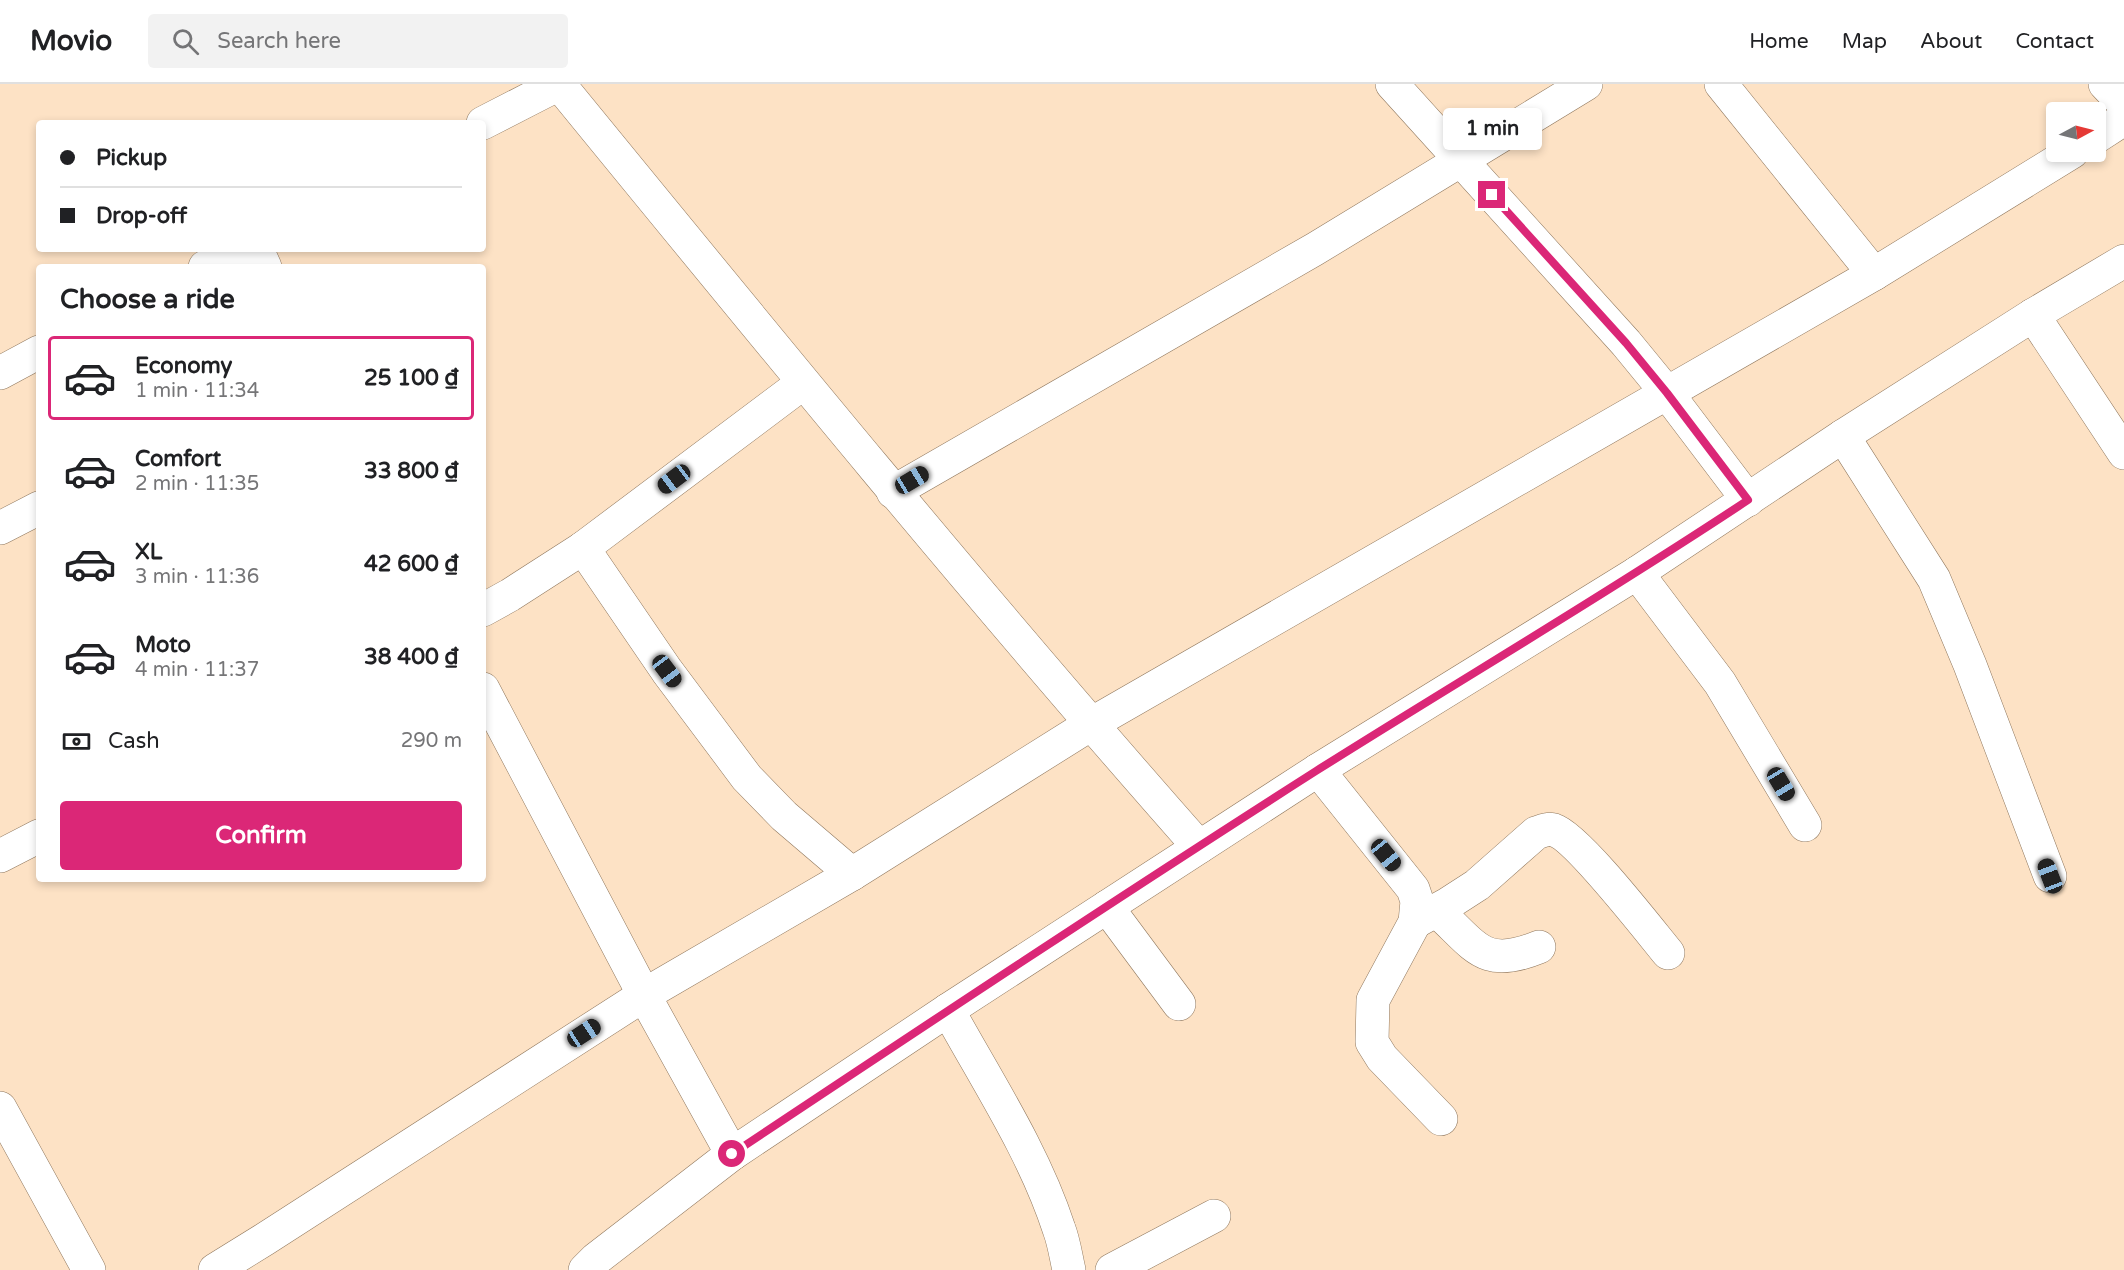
<!DOCTYPE html>
<meta charset="utf-8">
<style>
:root{--surface:#fff;--page:#f2f2f2;--text:#202124;--muted:#757577;--line:#e0e0e0;--accent:#db2777}
body{margin:0;font-family:"Varela Round",sans-serif;background:var(--page);color:var(--text);height:100vh;display:flex;flex-direction:column;font-size:22px;white-space:nowrap}
*{box-sizing:border-box;margin:0}
p{font-size:20px;color:var(--muted)}
.icon{flex:none;width:33px;height:33px;fill:none;stroke:currentColor;stroke-width:2;stroke-linecap:round;stroke-linejoin:round}
.map{position:relative;flex:1;overflow:hidden}
.drawer{position:absolute;left:36px;top:180px;width:450px;height:618px;display:flex;flex-direction:column;background:var(--surface);border-radius:6px;box-shadow:0 3px 9px #0003}
.drawer>*{flex:none}
.top-card{position:absolute;left:36px;top:36px;width:450px;height:132px;border-radius:6px;box-shadow:0 3px 9px #0003;display:grid;align-content:center;height:132px;padding:0 24px;background:var(--surface)}
.needle{width:39px;rotate:83deg}
.tools{position:absolute;left:2046px;top:18px;display:grid;gap:12px}
.tools a{display:grid;place-items:center;width:60px;height:60px;border-radius:6px;background:var(--surface);box-shadow:0 3px 9px #0003;font-size:30px}
.end{position:absolute;width:27px;height:27px;margin:-14px;border:8px solid #db2777;background:#fff;box-shadow:0 0 0 3px #fff}
.from{border-radius:50%}
.bubble{position:absolute;height:42px;border-radius:6px;background:var(--surface);box-shadow:0 3px 9px #0003;font-size:20px;font-weight:700;line-height:42px;text-align:center}
.car{position:absolute;width:18px;height:36px;margin:-18px -9px;border-radius:8px;box-shadow:0 0 4px 2px #0007;background:linear-gradient(#222 24%,#8ab4d8 0 40%,#222 0 76%,#8ab4d8 0 86%,#222 0)}
.top-card b{display:flex;align-items:center;gap:21px;height:57px;font-size:22px}
.top-card b+b{border-top:2px solid var(--line)}
.top-card i{width:15px;height:15px;background:var(--text)}
ul{padding:0;list-style:none}
li{display:flex;align-items:center;gap:18px;height:84px;margin:0 12px 9px;padding:0 12px;border:3px solid transparent;border-radius:6px}
li div{flex:1}
li b{display:block;font-size:22px}
li em{font-style:normal;font-weight:700}
li.on{border-color:var(--accent)}
li>.icon{width:54px;height:54px;stroke-width:1.5}
h2{padding:0 24px;font-size:27px;line-height:72px}
.pay{display:flex;align-items:center;gap:15px;height:66px;padding:0 24px;font-size:22px}
.pay p{margin-inline-start:auto}
.primary-button{display:flex;gap:12px;margin-top:auto;padding:12px 24px}
.primary-button a{flex:1;height:69px;border-radius:6px;background:var(--accent);color:#fff;font-size:24px;font-weight:700;line-height:69px;text-align:center}
header{display:flex;align-items:center;gap:36px;box-sizing:border-box;height:84px;padding:0 30px;background:var(--surface);border-bottom:2px solid var(--line)}
header strong{font-size:28px}
nav{display:flex;gap:33px;margin-inline-start:auto;font-size:21px}
.search{width:420px;height:54px;background:var(--page);display:flex;align-items:center;gap:15px;box-sizing:border-box;padding:0 21px;border-radius:6px;color:var(--muted);font-size:22px}
.map>svg:first-child{display:block}
.lines{fill:none;stroke-linecap:round;stroke-linejoin:round}
.minor-casing{stroke:#90785e;stroke-width:34}
.trunk-casing{stroke:#90785e;stroke-width:34}
.minor{stroke:#fff;stroke-width:33}
.trunk{stroke:#fff;stroke-width:33}
.route{stroke:#db2777;stroke-width:8}
</style>
<header>
<strong>Movio</strong>
<div class="search"><svg class="icon" aria-label="search" viewBox="0 0 24 24"><circle cx="10" cy="10" r="6"/><path d="M15 15l6 6"/></svg>Search here</div>
<nav><a>Home</a><a>Map</a><a>About</a><a>Contact</a></nav>
</header>
<div class="map">
<svg width="2124" height="1186" viewBox="0 0 2124 1186">
<rect width="100%" height="100%" fill="#fde2c5"/>
<g class="lines">
<!-- minor casing -->
<g class="minor-casing">
<g id="minor">
<path d="M559,0c210,257 420,514 640,763"/>
<polyline points="1392,0 1626,259 1667,309 1748,416"/>
<polyline points="1721,0 1874,190"/>
<polyline points="2105,0 2124,20"/>
<polyline points="2096,53 2124,35"/>
<polyline points="257,165 265,183"/>
<polyline points="2033,231 2124,369"/>
<polyline points="1843,352 1934,495 1970,581 2050,792"/>
<polyline points="893,408 1315,165 1586,0"/>
<polyline points="0,444 39,424"/>
<polyline points="583,464 667,587 747,694 784,732 852,790"/>
<polyline points="1637,489 1720,599 1805,741"/>
<polyline points="483,526 510,511 583,464 803,299"/>
<polyline points="483,605 644,911 732,1070"/>
<polyline points="1318,686 1413,805 1417,817 1415,838 1373,916 1372,958 1382,974 1441,1035"/>
<polyline points="0,772 39,752"/>
<polyline points="1107,823 1179,920"/>
<path d="M1437,827c39,35 46,59 102,36"/>
<path d="M1415,838l31,-17 31,-20 59,-52c6,-2 12,-5 18,-3 23,7 95,100 114,123"/>
<path d="M948,926c39,71 86,142 111,219 5,13 7,28 10,41"/>
<polyline points="0,1024 89,1186"/>
<polyline points="215,1186 265,1155 644,911 852,790 1091,640 1874,190 2072,68"/>
<polyline points="585,1186 596,1175 732,1070 948,926 1318,686 1637,489 1843,352 2033,231 2124,177"/>
<polyline points="1112,1186 1214,1132"/>
</g>
</g>
<!-- trunk casing -->
<g class="trunk-casing">
<g id="trunk">
<polyline points="483,39 559,0"/>
<polyline points="205,183 240,165"/>
<polyline points="0,289 39,268"/>
</g>
</g>
<!-- minor -->
<use href="#minor" class="minor"/>
<!-- trunk -->
<use href="#trunk" class="trunk"/>
</g>
<g class="lines">
<!-- route -->
<path class="route" d="M732,1070c194,-129 388,-258 584,-383 144,-91 291,-177 432,-271l-81,-107 -41,-50 -134,-148"/>
</g>
</svg>
<div class="tools">
<a><svg class="needle" viewBox="-14 -14 28 28"><path d="M0-13l5 13h-10z" fill="#e53935"/><path d="M0 13l5-13h-10z" fill="#757577"/></svg></a>
</div>
<i class="end from" style="left:732px;top:1070px"></i>
<i class="end" style="left:1492px;top:111px"></i>
<div class="bubble" style="left:1443px;top:24px;width:99px">1 min</div>
<i class="car" style="left:674px;top:395px;rotate:233deg"></i>
<i class="car" style="left:912px;top:396px;rotate:59deg"></i>
<i class="car" style="left:667px;top:587px;rotate:143deg"></i>
<i class="car" style="left:1781px;top:700px;rotate:149deg"></i>
<i class="car" style="left:1386px;top:771px;rotate:141deg"></i>
<i class="car" style="left:2050px;top:792px;rotate:339deg"></i>
<i class="car" style="left:584px;top:949px;rotate:57deg"></i>
<div class="top-card">
<b><i class="from"></i>Pickup</b>
<b><i></i>Drop-off</b>
</div>
<section class="drawer">
<h2>Choose a ride</h2>
<ul>
<li class="on"><svg class="icon" aria-label="car" viewBox="0 0 24 24"><path d="M5 17H2v-5l4-1 3-4h7l3 4 3 1v5h-3M9 17h6M6 11h13"/><circle cx="7" cy="17" r="2"/><circle cx="17" cy="17" r="2"/></svg><div><b>Economy</b><p>1 min · 11:34</p></div><em>25 100 ₫</em></li>
<li><svg class="icon" aria-label="car" viewBox="0 0 24 24"><path d="M5 17H2v-5l4-1 3-4h7l3 4 3 1v5h-3M9 17h6M6 11h13"/><circle cx="7" cy="17" r="2"/><circle cx="17" cy="17" r="2"/></svg><div><b>Comfort</b><p>2 min · 11:35</p></div><em>33 800 ₫</em></li>
<li><svg class="icon" aria-label="car" viewBox="0 0 24 24"><path d="M5 17H2v-5l4-1 3-4h7l3 4 3 1v5h-3M9 17h6M6 11h13"/><circle cx="7" cy="17" r="2"/><circle cx="17" cy="17" r="2"/></svg><div><b>XL</b><p>3 min · 11:36</p></div><em>42 600 ₫</em></li>
<li><svg class="icon" aria-label="car" viewBox="0 0 24 24"><path d="M5 17H2v-5l4-1 3-4h7l3 4 3 1v5h-3M9 17h6M6 11h13"/><circle cx="7" cy="17" r="2"/><circle cx="17" cy="17" r="2"/></svg><div><b>Moto</b><p>4 min · 11:37</p></div><em>38 400 ₫</em></li>
</ul>
<div class="pay"><svg class="icon" aria-label="cash" viewBox="0 0 24 24"><path d="M3 7h18v10H3z"/><circle cx="12" cy="12" r="2"/></svg>Cash<p>290 m</p></div>
<div class="primary-button"><a>Confirm</a></div>
</section>
</div>
